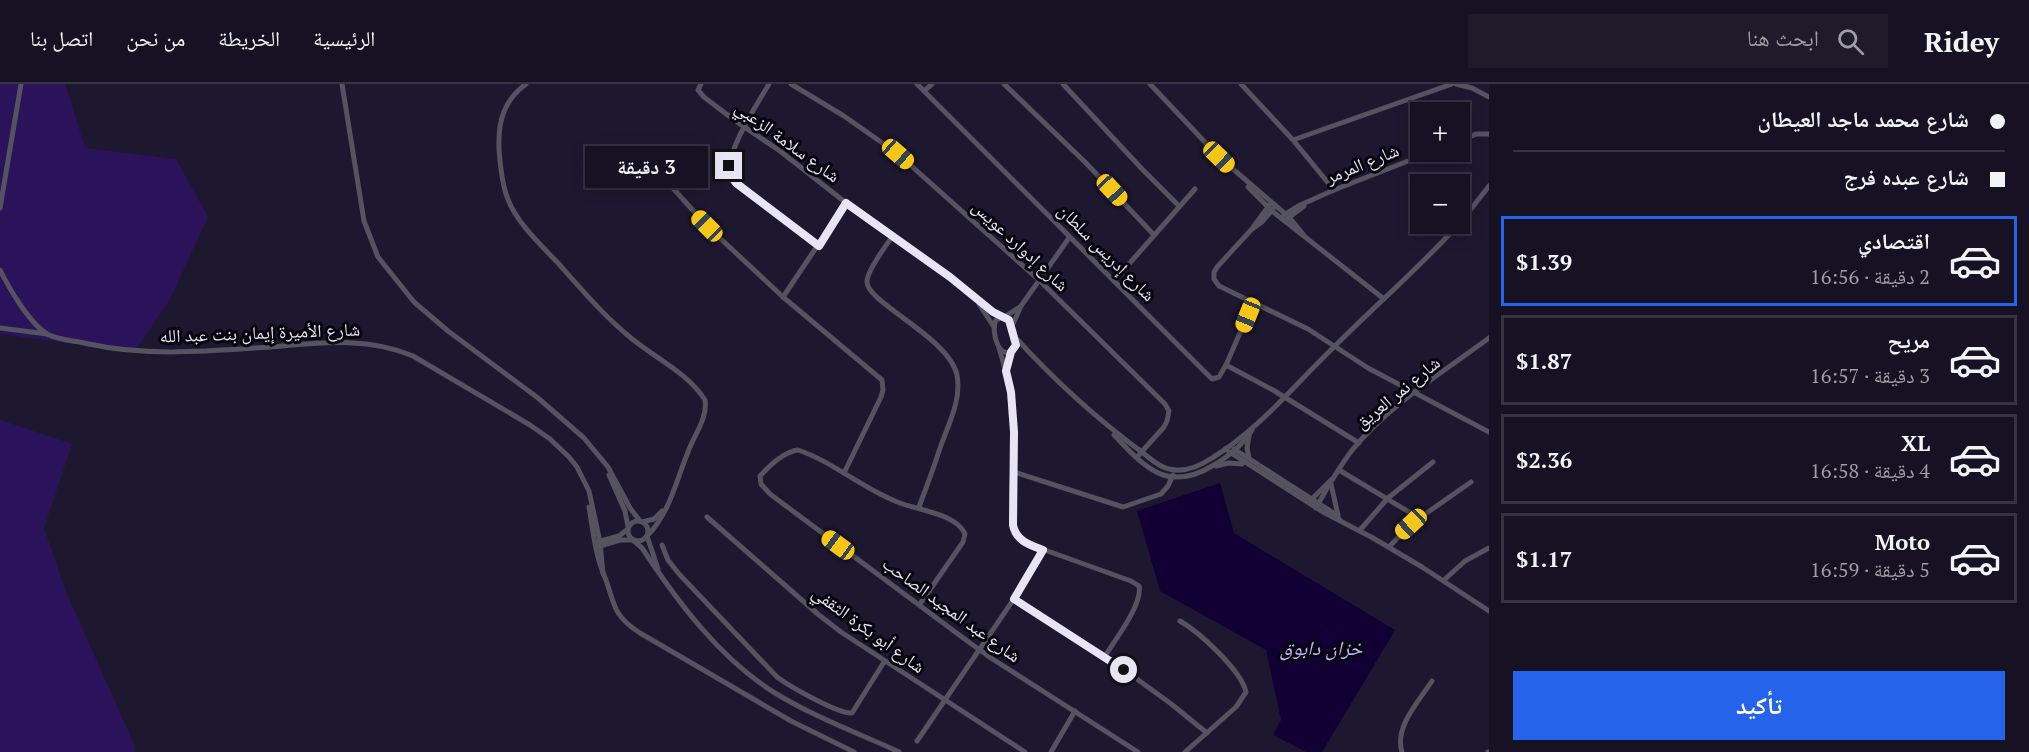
<!DOCTYPE html>
<html lang="ar">
<meta charset="utf-8">
<style>
:root{--surface:#161223;--page:#1f1b2b;--text:#f1f3f6;--muted:#9e9ea6;--line:#353241;--accent:#2563eb}
body{margin:0;font-family:"PT Serif","Noto Naskh Arabic",serif;background:var(--page);color:var(--text);direction:rtl;height:100vh;display:flex;flex-direction:column;font-size:22px;white-space:nowrap}
*{box-sizing:border-box;margin:0}
p{font-size:20px;color:var(--muted)}
.icon{flex:none;width:33px;height:33px;fill:none;stroke:currentColor;stroke-width:2;stroke-linecap:round;stroke-linejoin:round}
.map{position:relative;flex:1;overflow:hidden;direction:ltr}
.details{display:flex;flex-direction:column;background:var(--surface);width:540px}
.details>*{flex:none}
.guide{display:grid;align-content:center;height:132px;padding:0 24px;background:var(--surface)}
.buttons{position:absolute;left:1410px;top:18px;display:grid;gap:12px}
.buttons a{display:grid;place-items:center;width:60px;height:60px;border-radius:0px;background:var(--surface);box-shadow:0 3px 15px #0003,0 0 0 2px var(--line);font-size:30px}
.end{position:absolute;width:27px;height:27px;margin:-14px;border:8px solid #e7e5f5;background:#111;box-shadow:0 0 0 3px #111}
.from{border-radius:50%}
.bubble{position:absolute;height:42px;border-radius:0px;background:var(--surface);box-shadow:0 3px 15px #0003,0 0 0 2px var(--line);font-size:20px;font-weight:700;line-height:42px;text-align:center;direction:rtl}
.car{position:absolute;width:18px;height:36px;margin:-18px -9px;border-radius:8px;box-shadow:0 0 4px 2px #0007;background:linear-gradient(#f5c518 24%,#345 0 40%,#f5c518 0 76%,#345 0 86%,#f5c518 0)}
.guide b{display:flex;align-items:center;gap:21px;height:57px;font-size:22px}
.guide b+b{border-top:2px solid var(--line)}
.guide i{width:15px;height:15px;background:var(--text)}
ul{padding:0;list-style:none}
li{display:flex;align-items:center;gap:18px;height:90px;margin:0 12px 9px;padding:0 12px;border:3px solid var(--line);border-radius:0px}
li div{flex:1}
li b{display:block;font-size:22px}
li em{font-style:normal;font-weight:700}
li.on{border-color:var(--accent)}
li>.icon{width:54px;height:54px;stroke-width:1.5}
.primary-button{display:flex;gap:12px;margin-top:auto;padding:12px 24px}
.primary-button a{flex:1;height:69px;border-radius:0px;background:var(--accent);color:#fff;font-size:24px;font-weight:700;line-height:69px;text-align:center}
header{display:flex;align-items:center;gap:36px;box-sizing:border-box;height:84px;padding:0 30px;background:var(--surface);border-bottom:2px solid var(--line)}
header strong{font-size:28px}
nav{display:flex;gap:33px;margin-inline-start:auto;font-size:21px}
.search{width:420px;height:54px;background:var(--page);display:flex;align-items:center;gap:15px;box-sizing:border-box;padding:0 21px;border-radius:0px;color:var(--muted);font-size:22px}
main{display:flex;flex:1;min-height:0}
.map>svg:first-child{display:block}
.green{fill:#2b135c}
.water{fill:#120034}
.lines{fill:none;stroke-linecap:round;stroke-linejoin:round}
.minor{stroke:#54535f;stroke-width:5}
.route{stroke:#e7e5f5;stroke-width:8}
.labels{text-anchor:middle;dominant-baseline:central;stroke-width:6;stroke-linejoin:round;paint-order:stroke}
.street-label{font-size:18px;fill:#e7e5f5;stroke:#07060f}
.water-label{font-size:20px;font-style:italic;fill:#c1b6f9;stroke:#07060f}
</style>
<header>
<strong>Ridey</strong>
<div class="search"><svg class="icon" aria-label="search" viewBox="0 0 24 24"><circle cx="10" cy="10" r="6"/><path d="M15 15l6 6"/></svg>ابحث هنا</div>
<nav><a>الرئيسية</a><a>الخريطة</a><a>من نحن</a><a>اتصل بنا</a></nav>
</header>
<main>
<section class="details">
<div class="guide">
<b><i class="from"></i>شارع محمد ماجد العيطان</b>
<b><i></i>شارع عبده فرج</b>
</div>
<ul>
<li class="on"><svg class="icon" aria-label="car" viewBox="0 0 24 24"><path d="M5 17H2v-5l4-1 3-4h7l3 4 3 1v5h-3M9 17h6M6 11h13"/><circle cx="7" cy="17" r="2"/><circle cx="17" cy="17" r="2"/></svg><div><b>اقتصادي</b><p>2 دقيقة · 16:56</p></div><em>$1.39</em></li>
<li><svg class="icon" aria-label="car" viewBox="0 0 24 24"><path d="M5 17H2v-5l4-1 3-4h7l3 4 3 1v5h-3M9 17h6M6 11h13"/><circle cx="7" cy="17" r="2"/><circle cx="17" cy="17" r="2"/></svg><div><b>مريح</b><p>3 دقيقة · 16:57</p></div><em>$1.87</em></li>
<li><svg class="icon" aria-label="car" viewBox="0 0 24 24"><path d="M5 17H2v-5l4-1 3-4h7l3 4 3 1v5h-3M9 17h6M6 11h13"/><circle cx="7" cy="17" r="2"/><circle cx="17" cy="17" r="2"/></svg><div><b>XL</b><p>4 دقيقة · 16:58</p></div><em>$2.36</em></li>
<li><svg class="icon" aria-label="car" viewBox="0 0 24 24"><path d="M5 17H2v-5l4-1 3-4h7l3 4 3 1v5h-3M9 17h6M6 11h13"/><circle cx="7" cy="17" r="2"/><circle cx="17" cy="17" r="2"/></svg><div><b>Moto</b><p>5 دقيقة · 16:59</p></div><em>$1.17</em></li>
</ul>
<div class="primary-button"><a>تأكيد</a></div>
</section>
<div class="map">
<svg width="1489" height="668" viewBox="0 0 1489 668">
<rect width="100%" height="100%" fill="#1d182f"/>
<!-- green -->
<g class="green">
<polygon points="0,0 65,0 85,64 176,75 208,133 169,217 134,268 0,250"/>
<polygon points="0,336 72,360 44,444 66,508 134,660 135,668 0,668"/>
</g>
<!-- water -->
<polygon class="water" points="1220,399 1234,449 1395,546 1322,668 1306,668 1273,651 1281,636 1266,566 1160,507 1137,427"/>
<g class="lines">
<!-- minor -->
<g class="minor">
<polyline points="342,0 364,137 378,173 414,218 448,247 538,314 584,354 608,383 630,424 640,437"/>
<path d="M526,0c-22,16 -28,37 -27,64 1,17 3,38 10,54 10,23 32,43 49,61 23,26 46,53 73,75 24,20 57,35 74,62 3,18 -11,35 -17,52 -12,29 -18,60 -40,83"/>
<polyline points="701,0 698,6 704,13 734,36 780,67 869,137 950,193 977,216 1001,233"/>
<path d="M769,0c-12,20 -41,65 -40,88l7,11 83,63"/>
<polyline points="791,0 844,32 898,70 1040,197 1165,320 1169,327 1167,337 1164,343 1137,373"/>
<polyline points="917,0 1212,295 1219,293 1226,281 1253,219"/>
<polyline points="1004,0 1086,79 1154,151"/>
<polyline points="1063,0 1142,85 1179,122"/>
<polyline points="1150,0 1219,73 1289,133 1303,150"/>
<polyline points="1241,0 1293,56 1334,106"/>
<polyline points="1456,0 1472,4 1489,13"/>
<polyline points="924,7 932,0"/>
<polyline points="1293,56 1452,0"/>
<polyline points="1460,57 1476,50 1489,50"/>
<polyline points="671,102 707,142 783,213 882,296 883,306 881,313 844,389"/>
<polyline points="1248,103 1272,127 1384,215"/>
<polyline points="1271,119 1251,146 1218,182 1214,188 1214,195 1219,202 1308,245 1368,284 1489,348"/>
<polyline points="0,124 21,0"/>
<polyline points="1284,131 1298,122 1334,106 1431,68"/>
<polyline points="1287,135 1304,122"/>
<polyline points="1460,139 1489,102"/>
<polyline points="1251,146 1262,138 1273,125"/>
<path d="M892,153c-7,10 -24,32 -25,44 -2,21 82,56 90,94 5,26 -10,52 -18,76 -6,19 -13,37 -20,56"/>
<path d="M0,186c9,18 30,55 49,65 10,5 28,6 40,9 58,13 121,7 181,3 48,-4 97,-11 143,9l117,69 20,14 19,18 8,10 12,24 11,51 3,32"/>
<polyline points="1114,197 1195,105"/>
<polyline points="783,213 846,119"/>
<polyline points="979,220 994,243"/>
<path d="M1004,233c9,5 13,20 12,30 -16,19 -26,-16 -20,-27z"/>
<polyline points="1004,233 1020,223"/>
<polyline points="1012,242 1021,222 1069,154"/>
<polyline points="0,244 47,250"/>
<path d="M1015,253c38,42 82,82 128,116 8,6 16,14 26,16 16,4 31,-3 43,-11 48,-29 84,-75 124,-113 41,-41 84,-78 123,-121"/>
<path d="M999,264c9,29 15,56 15,86 1,25 -7,83 2,101l15,10 100,36 8,5c4,18 -24,54 -34,70"/>
<polyline points="1226,281 1273,306 1359,359"/>
<polyline points="1006,286 1011,268"/>
<path d="M1114,351c32,34 54,58 100,30 15,-9 29,-20 38,-35"/>
<polyline points="1225,365 1323,428 1373,454 1422,483 1489,527"/>
<polyline points="1234,365 1335,430 1340,436"/>
<polyline points="1249,374 1247,364 1249,352"/>
<polyline points="1216,382 1229,379 1242,380"/>
<polyline points="1339,386 1419,434"/>
<polyline points="1014,388 1123,423 1161,410 1168,402 1173,391"/>
<polyline points="609,391 625,427 628,443"/>
<polyline points="1331,400 1338,431"/>
<polyline points="1311,416 1332,395"/>
<path d="M589,423c4,23 6,47 15,68 11,27 7,40 36,58l151,88 63,31"/>
<path d="M1316,424c11,-20 23,-41 37,-59 37,-45 89,-76 136,-111"/>
<polyline points="707,433 819,531 841,548 1025,668"/>
<circle cx="638" cy="447" r="10"/>
<polyline points="642,438 654,435 662,427"/>
<polyline points="1360,446 1388,414 1433,378"/>
<polyline points="647,452 658,485"/>
<path d="M634,457l8,7c35,53 78,111 133,145 39,24 83,40 124,59"/>
<polyline points="597,458 619,452 628,445"/>
<path d="M662,461l6,15 11,14 98,103c12,9 61,37 75,36l32,-51"/>
<polyline points="597,463 620,456 631,456"/>
<polyline points="1389,463 1411,440 1471,398"/>
<polyline points="1444,496 1465,477 1489,464"/>
<polyline points="1014,515 1105,572 1170,619 1207,649"/>
<path d="M920,520l43,-62 2,-8c-8,-20 -47,-24 -65,-31 -36,-13 -66,-41 -102,-53 -14,2 -29,16 -38,26l1,8 9,10 196,146 25,18 147,94"/>
<path d="M1180,537c19,11 61,49 66,71l-10,15 -51,45"/>
<polyline points="917,657 1022,503 1043,466"/>
<polyline points="1051,668 1075,627"/>
<path d="M1402,668c-8,-25 17,-51 30,-71"/>
<polyline points="1488,668 1489,668"/>
</g>
</g>
<g class="lines">
<!-- route -->
<path class="route" d="M729,82l2,10 5,7 83,63 27,-43 104,74 43,35 16,8 7,25 -5,7 -5,19 5,21 3,40 -1,93c3,16 17,20 30,25l-29,49 110,71"/>
</g>
<g class="labels">
<!-- street labels -->
<g class="street-label">
<text transform="translate(788 57) rotate(36)">شارع سلامة الزعبي</text>
<text transform="translate(1362 79) rotate(-22)">شارع المرمر</text>
<text transform="translate(1021 161) rotate(43)">شارع إدوارد عويس</text>
<text transform="translate(1107 168) rotate(45)">شارع إدريس سلطان</text>
<text transform="translate(260 248) rotate(-2)">شارع الأميرة إيمان بنت عبد الله</text>
<text transform="translate(1397 308) rotate(-39)">شارع نمر العريق</text>
<text transform="translate(952 525) rotate(36)">شارع عبد المجيد الصاحب</text>
<text transform="translate(869 545) rotate(36)">شارع أبو بكرة الثقفي</text>
</g>
<!-- water labels -->
<g class="water-label">
<text x="1321" y="563">خزان دابوق</text>
</g>
</g>
</svg>
<div class="buttons">
<a>+</a>
<a>−</a>
</div>
<i class="end from" style="left:1124px;top:586px"></i>
<i class="end" style="left:729px;top:82px"></i>
<div class="bubble" style="left:585px;top:62px;width:123px">3 دقيقة</div>
<i class="car" style="left:898px;top:70px;rotate:131deg"></i>
<i class="car" style="left:1219px;top:73px;rotate:134deg"></i>
<i class="car" style="left:1112px;top:106px;rotate:137deg"></i>
<i class="car" style="left:707px;top:142px;rotate:315deg"></i>
<i class="car" style="left:1248px;top:231px;rotate:202deg"></i>
<i class="car" style="left:1411px;top:440px;rotate:227deg"></i>
<i class="car" style="left:838px;top:461px;rotate:306deg"></i>
</div>
</main>
